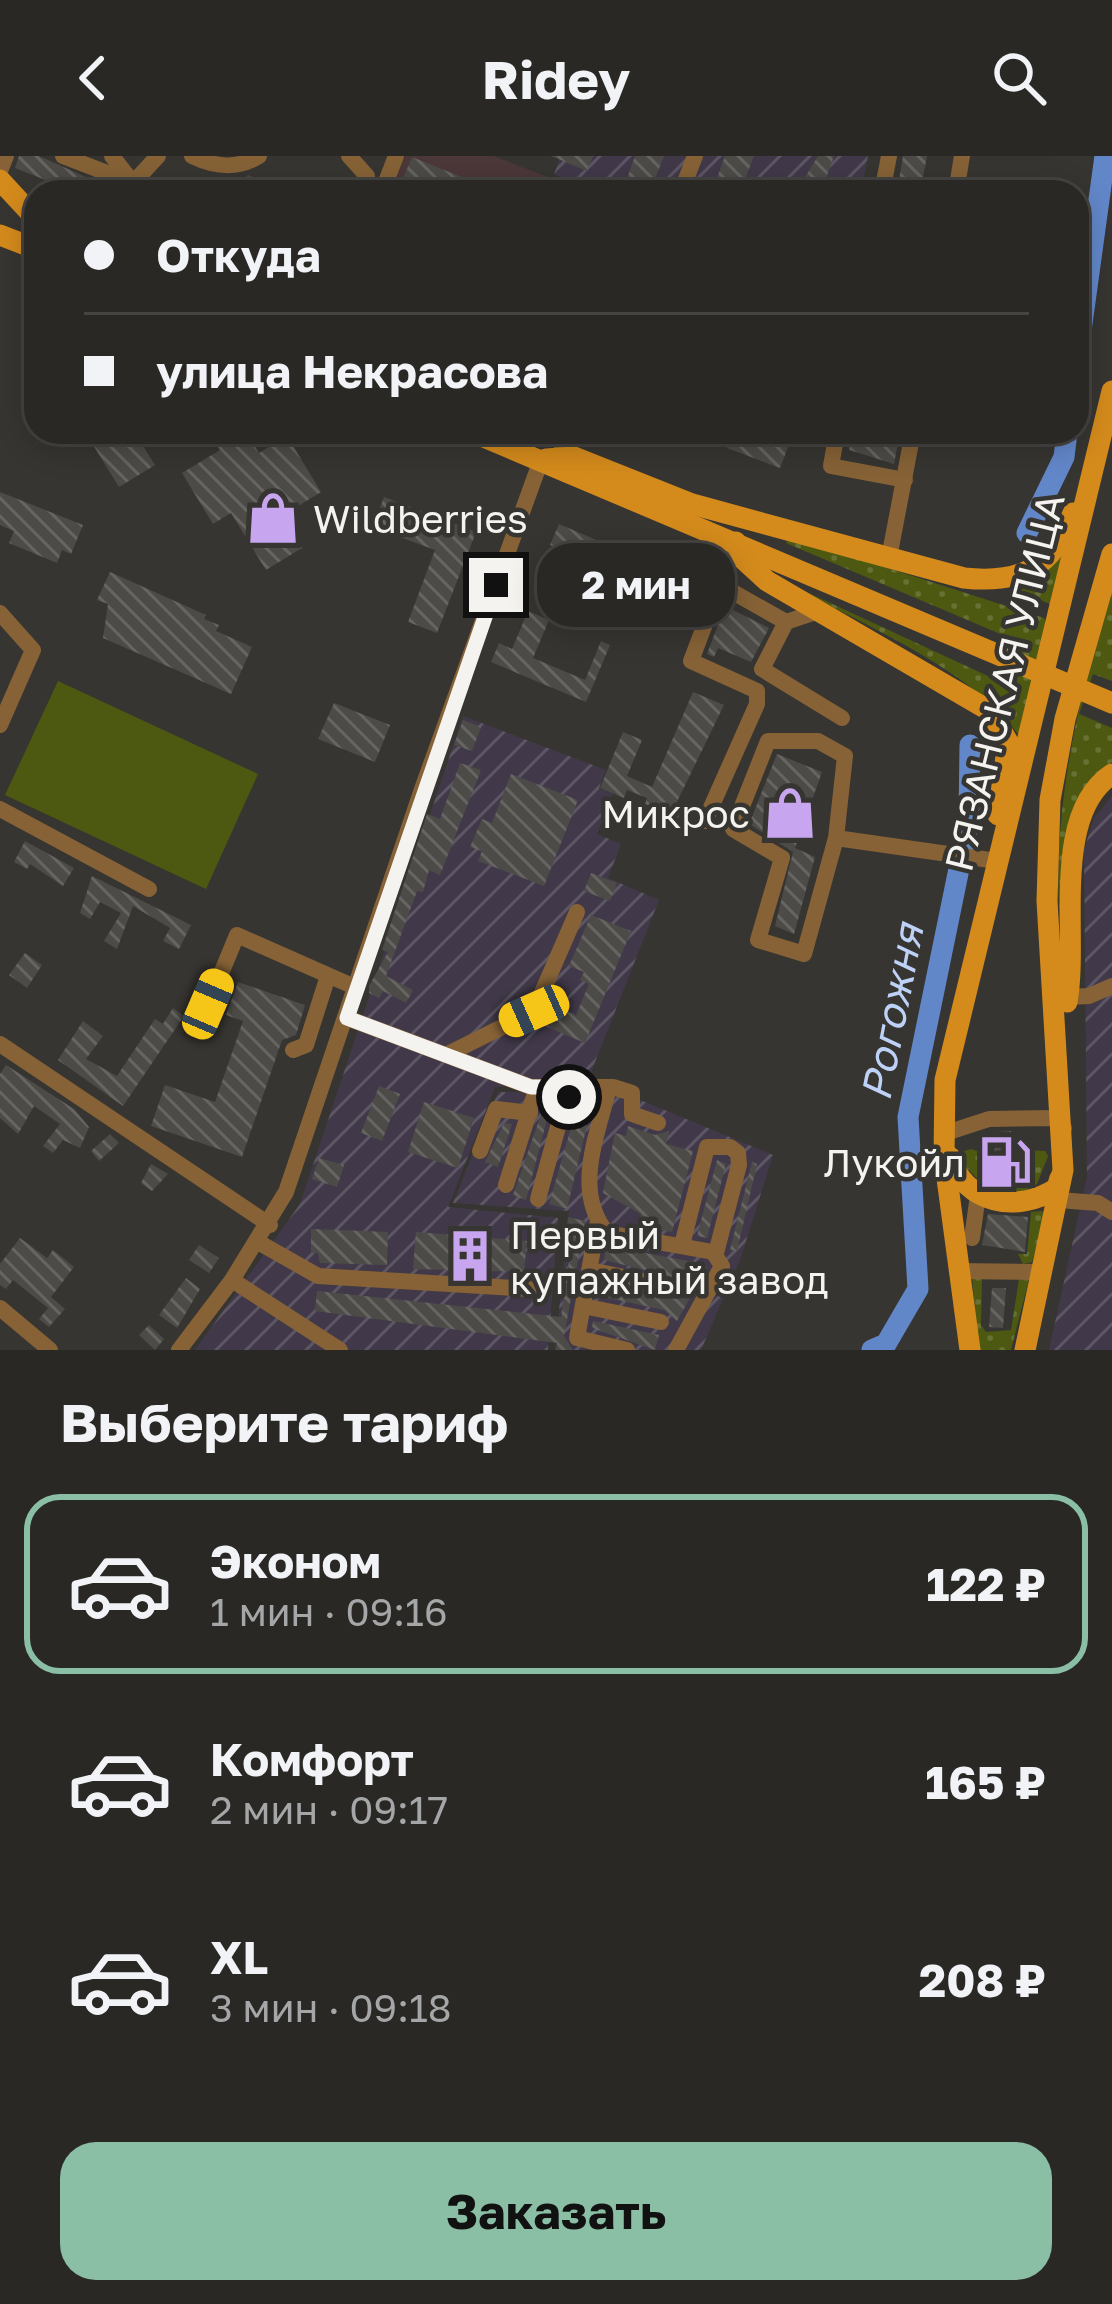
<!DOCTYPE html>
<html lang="ru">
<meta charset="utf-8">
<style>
:root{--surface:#292825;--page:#31302d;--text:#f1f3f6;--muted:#a5a6a7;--line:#454442;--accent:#8abfa5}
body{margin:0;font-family:"Golos Text",sans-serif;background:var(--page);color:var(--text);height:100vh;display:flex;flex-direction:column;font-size:45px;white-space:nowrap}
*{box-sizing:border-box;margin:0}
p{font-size:39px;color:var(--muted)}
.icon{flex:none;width:66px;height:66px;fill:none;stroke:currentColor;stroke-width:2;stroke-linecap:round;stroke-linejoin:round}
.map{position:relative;height:1194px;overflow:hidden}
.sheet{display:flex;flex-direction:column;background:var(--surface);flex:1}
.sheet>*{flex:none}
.banner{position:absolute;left:24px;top:24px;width:1065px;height:264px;border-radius:36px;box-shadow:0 6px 30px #0003,0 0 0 3px var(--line);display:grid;align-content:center;height:264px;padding:0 60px;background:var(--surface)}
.end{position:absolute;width:54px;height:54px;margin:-27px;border:15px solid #f4f3f0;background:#111;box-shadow:0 0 0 6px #111}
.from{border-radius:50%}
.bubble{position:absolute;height:84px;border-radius:36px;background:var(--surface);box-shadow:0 6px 30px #0003,0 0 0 3px var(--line);font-size:39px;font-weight:700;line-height:84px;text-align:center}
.car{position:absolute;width:36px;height:72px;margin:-36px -18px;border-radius:15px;box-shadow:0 0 9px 3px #0007;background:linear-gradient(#f5c518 24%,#345 0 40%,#f5c518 0 76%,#345 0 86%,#f5c518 0)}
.banner b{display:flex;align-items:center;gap:42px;height:114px;font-size:45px}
.banner b+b{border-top:3px solid var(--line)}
.banner i{width:30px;height:30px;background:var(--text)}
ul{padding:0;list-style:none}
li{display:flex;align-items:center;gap:36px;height:180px;margin:0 24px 18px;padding:0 36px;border:6px solid transparent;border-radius:36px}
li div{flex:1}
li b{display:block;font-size:45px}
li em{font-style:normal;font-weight:700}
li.selected{border-color:var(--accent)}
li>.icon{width:108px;height:108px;stroke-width:1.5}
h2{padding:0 60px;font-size:54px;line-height:144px}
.primary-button{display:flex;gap:24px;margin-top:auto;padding:24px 60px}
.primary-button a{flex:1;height:138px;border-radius:36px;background:var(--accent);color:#111;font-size:48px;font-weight:700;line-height:138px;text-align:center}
header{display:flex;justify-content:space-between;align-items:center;height:156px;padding:0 60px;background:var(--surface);font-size:54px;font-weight:700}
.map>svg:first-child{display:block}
.industrial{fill:url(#industrial-furrows)}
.education{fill:#4c3739}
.grass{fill:url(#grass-dots)}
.pitch{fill:#4d5910}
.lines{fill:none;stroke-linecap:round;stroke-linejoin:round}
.river{stroke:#6287c9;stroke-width:21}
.building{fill:url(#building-back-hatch)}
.minor{stroke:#866236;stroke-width:16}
.major{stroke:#d58b1c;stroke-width:21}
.route{stroke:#f4f3f0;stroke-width:15}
.labels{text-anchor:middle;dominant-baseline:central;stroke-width:9;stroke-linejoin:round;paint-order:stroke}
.poi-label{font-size:39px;fill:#f4f3f0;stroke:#373531;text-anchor:start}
.street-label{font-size:39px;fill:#f4f3f0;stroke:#373531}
.water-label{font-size:42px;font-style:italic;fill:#bdd2f6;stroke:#373531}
</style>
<header><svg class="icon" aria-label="back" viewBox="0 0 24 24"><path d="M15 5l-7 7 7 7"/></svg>Ridey<svg class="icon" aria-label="search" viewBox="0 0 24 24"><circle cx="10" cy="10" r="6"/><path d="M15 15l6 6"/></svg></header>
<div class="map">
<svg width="1112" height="1194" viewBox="0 0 1112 1194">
<defs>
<pattern id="industrial-furrows" width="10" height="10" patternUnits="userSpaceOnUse" patternTransform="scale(3)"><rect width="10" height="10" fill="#413949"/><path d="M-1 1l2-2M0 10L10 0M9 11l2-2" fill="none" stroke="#5d5664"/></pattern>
<pattern id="grass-dots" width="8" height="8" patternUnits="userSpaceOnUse" patternTransform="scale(3)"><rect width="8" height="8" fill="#4d5910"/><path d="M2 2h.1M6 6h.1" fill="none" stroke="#677133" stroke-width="1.8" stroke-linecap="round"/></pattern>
<pattern id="building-back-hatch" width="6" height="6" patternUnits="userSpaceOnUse" patternTransform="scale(3)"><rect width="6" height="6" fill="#4d4b47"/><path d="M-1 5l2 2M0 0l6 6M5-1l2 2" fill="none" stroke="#676562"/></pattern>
</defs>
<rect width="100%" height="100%" fill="#373531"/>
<!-- industrial -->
<g class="industrial">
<polygon points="561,0 868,0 861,36 595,36 554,18"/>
<polygon points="463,560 606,614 599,632 613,638 597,678 621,688 608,722 659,744 588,924 495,931 448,1051 558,1062 548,1194 195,1194 300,1048"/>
<polygon points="1112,640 1112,1194 1049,1194 1087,1021 1084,694 1094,662"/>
<polygon points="609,931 773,999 741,1101 701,1194 555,1194 569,1055 453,1047 498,936 604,937"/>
</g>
<!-- education -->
<polygon class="education" points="405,0 494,0 586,36 391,36"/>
<!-- grass -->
<g class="grass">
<path d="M791,381l253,81 4,8 -28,111c-46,-68 -162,-114 -235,-155l220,102 7,-1 12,-39 -238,-101z"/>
<polygon points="1063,393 1050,448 1010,432"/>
<path d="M1112,423v102l-19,-7 -14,40 33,14v34c-53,38 -46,102 -52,162 -9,-121 21,-230 52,-345z"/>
<path d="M971,993l12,4 1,21 37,-1v-23l24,1 3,5 -11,28c-36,24 -61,-3 -81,-30z"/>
<polygon points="1042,1055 1045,1061 1032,1106 1023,1108 1018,1098 1027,1098 1031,1056"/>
<polygon points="972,1120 982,1122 981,1169 986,1176 1011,1174 1019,1123 1029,1123 1011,1194 978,1194"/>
</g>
<!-- pitch -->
<polygon class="pitch" points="58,525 258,618 206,733 5,639"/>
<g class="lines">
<!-- river -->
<g class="river">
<polyline points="1077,204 1105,0"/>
<polyline points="1027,377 1064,301 1067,276"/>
<polyline points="872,1194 886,1188 918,1133 908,961 969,664 970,589"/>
</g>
</g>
<!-- building -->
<g class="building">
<polygon points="19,0 39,0 119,36 76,36 15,12"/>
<polygon points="551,0 593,0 587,15"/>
<polygon points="635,0 664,0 650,36 625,28"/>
<polygon points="725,0 754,0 740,36 712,36"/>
<polygon points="818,0 834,0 821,36 796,36"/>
<polygon points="903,0 927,0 920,36 897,36"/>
<polygon points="412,1 499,36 439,36 403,22"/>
<polygon points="248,19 287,36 237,36"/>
<polygon points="85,276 155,276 140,285 155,309 119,331"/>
<polygon points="208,276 246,276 259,297 287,280 321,336 282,360 302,392 266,414 231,357 213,368 182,317 220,294"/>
<polygon points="734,276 788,291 780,312 727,292"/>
<polygon points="852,276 900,276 894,308 849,294"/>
<polygon points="0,336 83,369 71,398 62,394 57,407 9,387 14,375 0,369"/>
<polygon points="384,341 476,376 437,477 408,466 435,394 373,371"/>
<polygon points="559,368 634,400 626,421 550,389"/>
<polygon points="661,408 707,427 699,448 653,428"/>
<polygon points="110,416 206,459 204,463 219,469 216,475 252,491 231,538 103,482 108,448 97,444"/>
<polygon points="548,418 594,437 596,431 610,437 616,444 607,466 540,439"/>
<polygon points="725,450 769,472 751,506 718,492 714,501 707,498"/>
<polygon points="528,455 549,464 533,502 585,524 601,485 610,489 586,546 491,506 499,487 512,493"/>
<polygon points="693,536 724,549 674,652 681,655 675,669 659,662 662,655 645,648 647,642 627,634 624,642 600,632 623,576 642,584 627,620 652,631"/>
<polygon points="334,547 390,569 375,606 318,583"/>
<polygon points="463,564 481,571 472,595 454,589"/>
<polygon points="777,598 822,616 795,692 815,701 794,778 775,770 793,696 749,668"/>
<polygon points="460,607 481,614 440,719 429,714 423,736 417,735 386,820 413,834 406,847 383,835 379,842 369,837 369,830 388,796 382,794 427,658 440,663"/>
<polygon points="511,618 578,644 544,730 478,705 482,695 470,691 482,663 492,667"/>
<polygon points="25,685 74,712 63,730 30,708 27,713 14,706"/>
<polygon points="591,717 617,727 610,745 584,735"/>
<polygon points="92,720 191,769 179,793 163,785 170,772 133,750 117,793 104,785 121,757 100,746 90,763 80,757"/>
<polygon points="591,759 631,775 585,887 545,870 554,850 576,859 589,828 580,824 584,816 569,810"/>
<polygon points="25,797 42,809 27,832 9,819"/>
<polygon points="238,826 305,849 296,879 282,884 242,1001 151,970 165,929 215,946 243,865 226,859"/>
<polygon points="173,852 184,860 123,950 58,904 83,865 103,880 86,903 117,920 155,863 163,868"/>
<polygon points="6,909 74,953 89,971 80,992 63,984 53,997 43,990 60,968 34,950 18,978 0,962 0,918"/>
<polygon points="379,930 400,938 382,985 361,977"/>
<polygon points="546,944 552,944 526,1044 513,1039"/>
<polygon points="579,944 593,944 567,1053 549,1048"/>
<polygon points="424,946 474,962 458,1012 408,996"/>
<polygon points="504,967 512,968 498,1011 485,1006"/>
<polygon points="628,970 655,979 669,975 666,988 693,995 672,1076 638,1070 641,1058 603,1037 615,977 626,980"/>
<polygon points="1011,975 1015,1015 993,1015 996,976"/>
<polygon points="110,978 119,987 99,1005 91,995"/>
<polygon points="319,1002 344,1009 337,1031 312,1023"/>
<polygon points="717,1004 726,1008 707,1082 697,1080"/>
<polygon points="752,1006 757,1008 737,1095 730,1094"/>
<polygon points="151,1008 168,1018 152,1035 141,1027"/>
<polygon points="988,1058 1028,1061 1025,1096 982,1089"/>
<polygon points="568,1061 585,1065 564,1180 573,1194 556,1194 557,1187 315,1155 317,1135 561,1161 573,1077 566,1076"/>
<polygon points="311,1073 388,1076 387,1109 320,1107 318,1097 311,1097"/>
<polygon points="416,1076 527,1085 524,1116 413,1113"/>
<polygon points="20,1082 47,1102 53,1094 74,1111 51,1141 65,1153 49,1171 39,1163 48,1152 13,1124 6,1133 0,1129 0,1108"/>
<polygon points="199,1089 219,1102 209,1117 189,1104"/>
<polygon points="606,1090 705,1108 707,1111 699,1125 681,1123 604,1104"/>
<polygon points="186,1122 200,1133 177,1172 159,1159"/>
<polygon points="599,1129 669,1143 690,1142 677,1165 664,1154 598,1140"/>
<polygon points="992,1132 1006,1132 1003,1172 989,1171"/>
<polygon points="593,1165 659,1179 655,1194 592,1172"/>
<polygon points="149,1169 164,1183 155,1194 139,1179"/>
</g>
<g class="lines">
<!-- minor -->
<g class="minor">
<polyline points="63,0 133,27 131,36"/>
<polyline points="112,0 133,27 158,0"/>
<path d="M192,0c23,11 45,14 67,0"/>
<polyline points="349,0 367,20"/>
<polyline points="0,15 6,0"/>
<polyline points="382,36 396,0"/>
<polyline points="681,36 695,0"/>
<polyline points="882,36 889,0"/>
<polyline points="956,36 962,0"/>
<polyline points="837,276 831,310 905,324"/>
<polyline points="559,300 569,276"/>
<polyline points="889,402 913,276"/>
<polyline points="724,431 786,466"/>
<polyline points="819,455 786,466 762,513 842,562"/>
<polyline points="0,457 33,494 0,569"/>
<polyline points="0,653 149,733"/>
<polyline points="705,665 757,548 757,535 691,505 736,386"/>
<polyline points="836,682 804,798 758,784 782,702 733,673 768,585 818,585 845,600 836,682 990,704"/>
<polyline points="1068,841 1089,840 1112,830"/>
<polyline points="208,849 237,779 357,832"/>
<polyline points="347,862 446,899 534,855 577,756"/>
<polyline points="0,888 270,1069"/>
<polyline points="293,894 306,889 328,820"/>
<polyline points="446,899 531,931 613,931 632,937 632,958 658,967"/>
<path d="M609,931c-11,48 -37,103 -2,146l106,19 9,14 -46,84"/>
<polyline points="946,977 989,963 1056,962 1064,972"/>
<polyline points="480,995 496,953 530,957"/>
<polyline points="506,1029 537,931"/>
<polyline points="538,1043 569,931"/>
<polyline points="1059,1044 1098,1047 1112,1056"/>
<polyline points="598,1065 577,1182 627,1194"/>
<polyline points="972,1082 978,1039"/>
<polyline points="258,1086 318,1120 529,1133"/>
<polyline points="682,1089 707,991 730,991 738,997 739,1009 716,1097"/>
<polyline points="590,1114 672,1131"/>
<polyline points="957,1115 1043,1116"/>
<polyline points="232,1124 340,1194"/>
<polyline points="583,1150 661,1166"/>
<polyline points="0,1152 50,1194"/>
<polyline points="179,1194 232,1124 286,1036 422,633 541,304"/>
</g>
<!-- major -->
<g class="major">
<polyline points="0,24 36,63"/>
<polyline points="0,79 36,93"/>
<polyline points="472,276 1112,547"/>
<path d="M546,303l28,-2 118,47 272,74c57,6 89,-10 109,-65"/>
<polyline points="736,386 744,404 767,425 990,555 1008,586 998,659"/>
<path d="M1067,846c12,-66 -17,-187 45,-228"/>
<path d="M950,1001c15,47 67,57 107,31l3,-10"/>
<polyline points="970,1194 944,1000 945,924 1112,235"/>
<polyline points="1025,1194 1063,1014 1047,745 1050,644 1065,563 1112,398"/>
</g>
</g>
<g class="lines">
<!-- route -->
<polyline class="route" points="496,429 347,862 531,931 569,931 569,941"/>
</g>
<!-- icons -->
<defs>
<g id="shop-bare" transform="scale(4.14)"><path d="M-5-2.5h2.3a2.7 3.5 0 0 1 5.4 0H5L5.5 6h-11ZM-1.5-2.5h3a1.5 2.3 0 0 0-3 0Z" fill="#c8a6ef" stroke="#373531" stroke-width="2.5" paint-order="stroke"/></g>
<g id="fuel-bare" transform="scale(4.14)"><path d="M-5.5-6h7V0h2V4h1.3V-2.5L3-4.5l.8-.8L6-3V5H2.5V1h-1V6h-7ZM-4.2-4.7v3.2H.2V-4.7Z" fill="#c8a6ef" stroke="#373531" stroke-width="2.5" paint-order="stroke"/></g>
<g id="building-bare" transform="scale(4.14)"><path d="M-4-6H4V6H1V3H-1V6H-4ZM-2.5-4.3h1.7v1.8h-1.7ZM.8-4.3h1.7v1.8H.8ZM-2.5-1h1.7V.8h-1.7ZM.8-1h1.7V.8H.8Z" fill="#c8a6ef" stroke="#373531" stroke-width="2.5" paint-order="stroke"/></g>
</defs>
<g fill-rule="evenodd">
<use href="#shop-bare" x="273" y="362"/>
<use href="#shop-bare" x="790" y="657"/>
<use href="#fuel-bare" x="1005" y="1006"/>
<use href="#building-bare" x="470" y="1100"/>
</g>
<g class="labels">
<!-- poi labels -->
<g class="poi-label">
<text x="313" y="362">Wildberries</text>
<text x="750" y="657" text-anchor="end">Микрос</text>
<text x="965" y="1006" text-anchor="end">Лукойл</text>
<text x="510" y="1078">Первый<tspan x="510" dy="45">купажный завод</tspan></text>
</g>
<!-- street labels -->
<g class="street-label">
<text transform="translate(1004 526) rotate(-76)">РЯЗАНСКАЯ УЛИЦА</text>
</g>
<!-- water labels -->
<g class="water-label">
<text transform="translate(891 856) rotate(-79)">Рогожня</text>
</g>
</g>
</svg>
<i class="end from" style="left:569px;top:941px"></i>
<i class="end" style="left:496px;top:429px"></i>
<div class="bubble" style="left:537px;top:387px;width:198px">2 мин</div>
<i class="car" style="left:208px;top:848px;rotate:23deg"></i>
<i class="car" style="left:534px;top:855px;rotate:246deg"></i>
<div class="banner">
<b><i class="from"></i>Откуда</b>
<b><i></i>улица Некрасова</b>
</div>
</div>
<section class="sheet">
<h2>Выберите тариф</h2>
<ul>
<li class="selected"><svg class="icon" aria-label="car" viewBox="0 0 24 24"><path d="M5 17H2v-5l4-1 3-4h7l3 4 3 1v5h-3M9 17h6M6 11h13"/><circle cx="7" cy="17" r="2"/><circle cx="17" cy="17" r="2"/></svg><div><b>Эконом</b><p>1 мин · 09:16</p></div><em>122 ₽</em></li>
<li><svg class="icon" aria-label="car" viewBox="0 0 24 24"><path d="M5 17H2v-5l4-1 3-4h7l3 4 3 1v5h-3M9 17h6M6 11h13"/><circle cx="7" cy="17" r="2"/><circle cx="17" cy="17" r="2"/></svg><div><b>Комфорт</b><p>2 мин · 09:17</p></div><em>165 ₽</em></li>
<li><svg class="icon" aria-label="car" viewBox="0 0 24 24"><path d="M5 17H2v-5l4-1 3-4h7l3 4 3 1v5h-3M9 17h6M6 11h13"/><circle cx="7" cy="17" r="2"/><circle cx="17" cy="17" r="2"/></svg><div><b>XL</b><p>3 мин · 09:18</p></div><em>208 ₽</em></li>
</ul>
<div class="primary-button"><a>Заказать</a></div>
</section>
